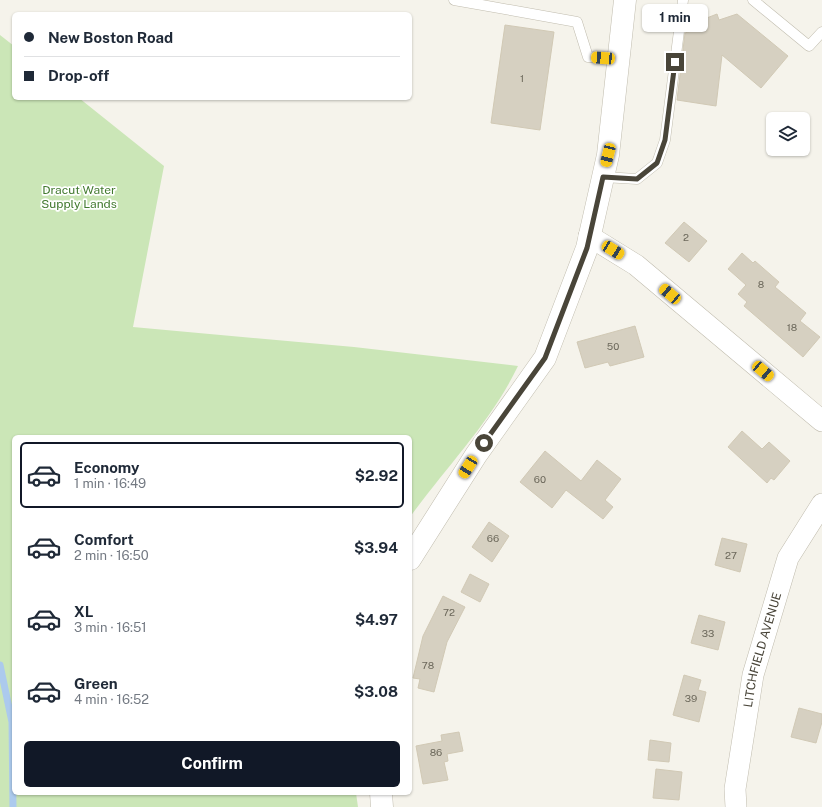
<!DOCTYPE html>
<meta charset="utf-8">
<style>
:root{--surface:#fff;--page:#f2f2f3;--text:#1f2937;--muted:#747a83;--line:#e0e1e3;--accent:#111827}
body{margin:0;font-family:"Public Sans",sans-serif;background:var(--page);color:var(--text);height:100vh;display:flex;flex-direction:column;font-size:15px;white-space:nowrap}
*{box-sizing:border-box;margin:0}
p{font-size:13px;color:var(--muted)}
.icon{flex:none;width:22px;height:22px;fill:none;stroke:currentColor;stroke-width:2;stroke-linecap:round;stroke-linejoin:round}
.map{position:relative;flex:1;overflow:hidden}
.panel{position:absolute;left:12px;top:435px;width:400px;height:360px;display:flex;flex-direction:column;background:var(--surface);border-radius:6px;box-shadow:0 1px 3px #0004}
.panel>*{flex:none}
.hud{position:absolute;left:12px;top:12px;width:400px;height:88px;border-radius:6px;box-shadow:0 1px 3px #0004;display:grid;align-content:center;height:88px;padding:0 12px;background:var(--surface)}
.tools{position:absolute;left:766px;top:112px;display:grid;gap:8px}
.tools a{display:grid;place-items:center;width:44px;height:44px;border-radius:6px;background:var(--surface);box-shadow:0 1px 3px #0004;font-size:20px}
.end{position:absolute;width:18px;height:18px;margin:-9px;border:5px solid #494539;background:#fff;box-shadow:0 0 0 2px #fff}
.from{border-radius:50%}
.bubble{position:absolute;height:28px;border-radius:6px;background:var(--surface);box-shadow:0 1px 3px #0004;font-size:13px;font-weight:700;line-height:28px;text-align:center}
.car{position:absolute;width:12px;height:24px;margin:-12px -6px;border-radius:5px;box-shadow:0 0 3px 1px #0007;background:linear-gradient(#f5c518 24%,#345 0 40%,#f5c518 0 76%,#345 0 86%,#f5c518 0)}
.hud b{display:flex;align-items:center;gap:14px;height:38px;font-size:15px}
.hud b+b{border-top:1px solid var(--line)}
.hud i{width:10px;height:10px;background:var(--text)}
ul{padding:7px 0 0;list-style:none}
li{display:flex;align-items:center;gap:12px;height:66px;margin:0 8px 6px;padding:0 4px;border:2px solid transparent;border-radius:6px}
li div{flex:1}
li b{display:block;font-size:15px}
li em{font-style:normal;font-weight:700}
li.current{border-color:var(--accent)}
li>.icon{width:36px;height:36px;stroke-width:1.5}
.action{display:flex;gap:8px;margin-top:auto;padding:8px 12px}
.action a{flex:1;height:46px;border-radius:6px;background:var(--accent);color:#fff;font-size:16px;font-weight:700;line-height:46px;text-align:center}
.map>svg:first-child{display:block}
.green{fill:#cbe6b7}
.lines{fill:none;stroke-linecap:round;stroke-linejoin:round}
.stream{stroke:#accaed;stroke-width:7}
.building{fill:#d6d0c1;stroke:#d1c9b5}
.service-casing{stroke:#c0bcae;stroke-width:11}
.minor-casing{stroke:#c0bcae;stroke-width:22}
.tertiary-casing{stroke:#c0bcae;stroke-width:23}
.service{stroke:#fff;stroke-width:10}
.minor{stroke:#fff;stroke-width:21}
.tertiary{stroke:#fff;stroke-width:22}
.route{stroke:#494539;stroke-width:5}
.labels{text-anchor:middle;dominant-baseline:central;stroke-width:3.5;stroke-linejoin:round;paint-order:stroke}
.number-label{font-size:10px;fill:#6c685b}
.park-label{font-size:12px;fill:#41792e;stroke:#fff}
.street-label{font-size:12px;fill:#494539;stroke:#fff}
</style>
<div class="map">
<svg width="822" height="807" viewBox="0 0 822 807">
<rect width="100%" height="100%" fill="#f5f3eb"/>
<!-- green -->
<path class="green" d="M0,35l14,11v52h65l85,68 -31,161 221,20 164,19c-27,56 -72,101 -108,151v-80h-396v356h342l2,14h-358z"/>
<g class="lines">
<!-- stream -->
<polyline class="stream" points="0,665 12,722 13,807"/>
</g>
<!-- building -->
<g class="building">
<polygon points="717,14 719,20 737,14 788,56 761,88 722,55 716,106 677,100 685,33 702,27 699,21"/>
<polygon points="505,25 554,32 540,130 491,123"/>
<polygon points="684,222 707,241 689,262 665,243"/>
<polygon points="742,253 753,263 755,261 779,282 775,287 806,313 800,321 820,337 803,357 744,306 747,302 738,294 746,285 728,269"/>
<polygon points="635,326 644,357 610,366 608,362 585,368 577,342"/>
<polygon points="742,431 762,449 769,442 790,461 774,480 771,478 767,483 728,447"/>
<polygon points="545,451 581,481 597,460 621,479 605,500 613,507 603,519 566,490 552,508 520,482"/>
<polygon points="489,522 509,536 492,562 472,547"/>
<polygon points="722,538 747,544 740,572 715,565"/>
<polygon points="470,574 489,584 480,602 461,592"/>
<polygon points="443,596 465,607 447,642 434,692 418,688 420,679 413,678 423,636"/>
<polygon points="699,615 725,622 718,650 691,643"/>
<polygon points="684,675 701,680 698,690 706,692 699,722 673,715"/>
<polygon points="799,708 822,714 822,722 816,743 791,737"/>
<polygon points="459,732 463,751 447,754 448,761 444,762 448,780 423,784 416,746 442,741 441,735"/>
<polygon points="650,740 671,743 669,762 648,760"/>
<polygon points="656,769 682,772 679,800 653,798"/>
</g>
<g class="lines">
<!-- service casing -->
<g class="service-casing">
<g id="service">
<polyline points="454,0 577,22 588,57 619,59"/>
<polyline points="753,0 809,46 822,32"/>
<polyline points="603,177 637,179 657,163 665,140 683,0"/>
</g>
</g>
<!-- minor casing -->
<g class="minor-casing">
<g id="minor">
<polyline points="589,236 636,265 822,421"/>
<path id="s1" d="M736,807l-1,-18 18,-114 35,-117 34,-54"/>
</g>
</g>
<!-- tertiary casing -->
<g class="tertiary-casing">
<g id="tertiary">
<polyline points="410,559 476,455 545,358 587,248 608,155 625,0"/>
<polyline points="381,793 382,807"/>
</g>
</g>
<!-- service -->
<use href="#service" class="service"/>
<!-- minor -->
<use href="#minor" class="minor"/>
<!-- tertiary -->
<use href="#tertiary" class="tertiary"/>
</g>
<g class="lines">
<!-- route -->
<polyline class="route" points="484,443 545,358 587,248 603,177 637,179 657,163 665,140 675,62"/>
</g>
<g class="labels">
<!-- number labels -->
<g class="number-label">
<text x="522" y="78">1</text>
<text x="686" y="237">2</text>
<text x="761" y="284">8</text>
<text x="792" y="327">18</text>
<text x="613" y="346">50</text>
<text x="540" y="479">60</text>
<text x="493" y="538">66</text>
<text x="731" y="555">27</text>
<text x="449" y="612">72</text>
<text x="708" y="633">33</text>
<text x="428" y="665">78</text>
<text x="691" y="698">39</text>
<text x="436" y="752">86</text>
</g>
<!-- park labels -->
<g class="park-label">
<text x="79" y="190">Dracut Water<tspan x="79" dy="14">Supply Lands</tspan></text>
</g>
<!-- street labels -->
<g class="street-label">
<text stroke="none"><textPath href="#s1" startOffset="160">LITCHFIELD AVENUE</textPath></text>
</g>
</g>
</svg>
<div class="tools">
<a><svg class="icon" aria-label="layers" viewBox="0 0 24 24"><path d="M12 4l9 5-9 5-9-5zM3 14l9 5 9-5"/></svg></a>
</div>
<i class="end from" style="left:484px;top:443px"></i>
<i class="end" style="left:675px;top:62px"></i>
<div class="bubble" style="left:642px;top:4px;width:66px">1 min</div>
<i class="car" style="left:603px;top:58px;rotate:274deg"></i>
<i class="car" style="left:608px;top:155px;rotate:194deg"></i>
<i class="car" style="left:613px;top:250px;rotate:122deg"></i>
<i class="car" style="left:670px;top:294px;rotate:310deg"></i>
<i class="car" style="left:763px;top:371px;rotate:130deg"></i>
<i class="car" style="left:468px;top:467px;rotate:212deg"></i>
<div class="hud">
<b><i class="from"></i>New Boston Road</b>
<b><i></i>Drop-off</b>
</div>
<section class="panel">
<ul>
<li class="current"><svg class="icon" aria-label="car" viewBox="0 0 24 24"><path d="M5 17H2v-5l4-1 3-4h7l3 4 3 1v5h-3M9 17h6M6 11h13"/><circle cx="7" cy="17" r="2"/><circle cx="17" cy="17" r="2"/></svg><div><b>Economy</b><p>1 min · 16:49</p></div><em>$2.92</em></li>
<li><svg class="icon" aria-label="car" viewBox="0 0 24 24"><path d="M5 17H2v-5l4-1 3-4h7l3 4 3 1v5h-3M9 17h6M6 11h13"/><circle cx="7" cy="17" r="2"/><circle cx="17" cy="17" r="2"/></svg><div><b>Comfort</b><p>2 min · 16:50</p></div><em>$3.94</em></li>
<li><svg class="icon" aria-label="car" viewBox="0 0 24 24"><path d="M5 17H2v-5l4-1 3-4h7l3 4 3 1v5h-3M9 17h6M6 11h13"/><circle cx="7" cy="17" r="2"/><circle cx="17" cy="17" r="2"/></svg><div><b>XL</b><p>3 min · 16:51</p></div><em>$4.97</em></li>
<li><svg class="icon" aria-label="car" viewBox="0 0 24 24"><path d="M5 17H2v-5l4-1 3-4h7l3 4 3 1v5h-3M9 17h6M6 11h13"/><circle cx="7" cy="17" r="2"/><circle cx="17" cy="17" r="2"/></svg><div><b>Green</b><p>4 min · 16:52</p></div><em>$3.08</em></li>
</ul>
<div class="action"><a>Confirm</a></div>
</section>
</div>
